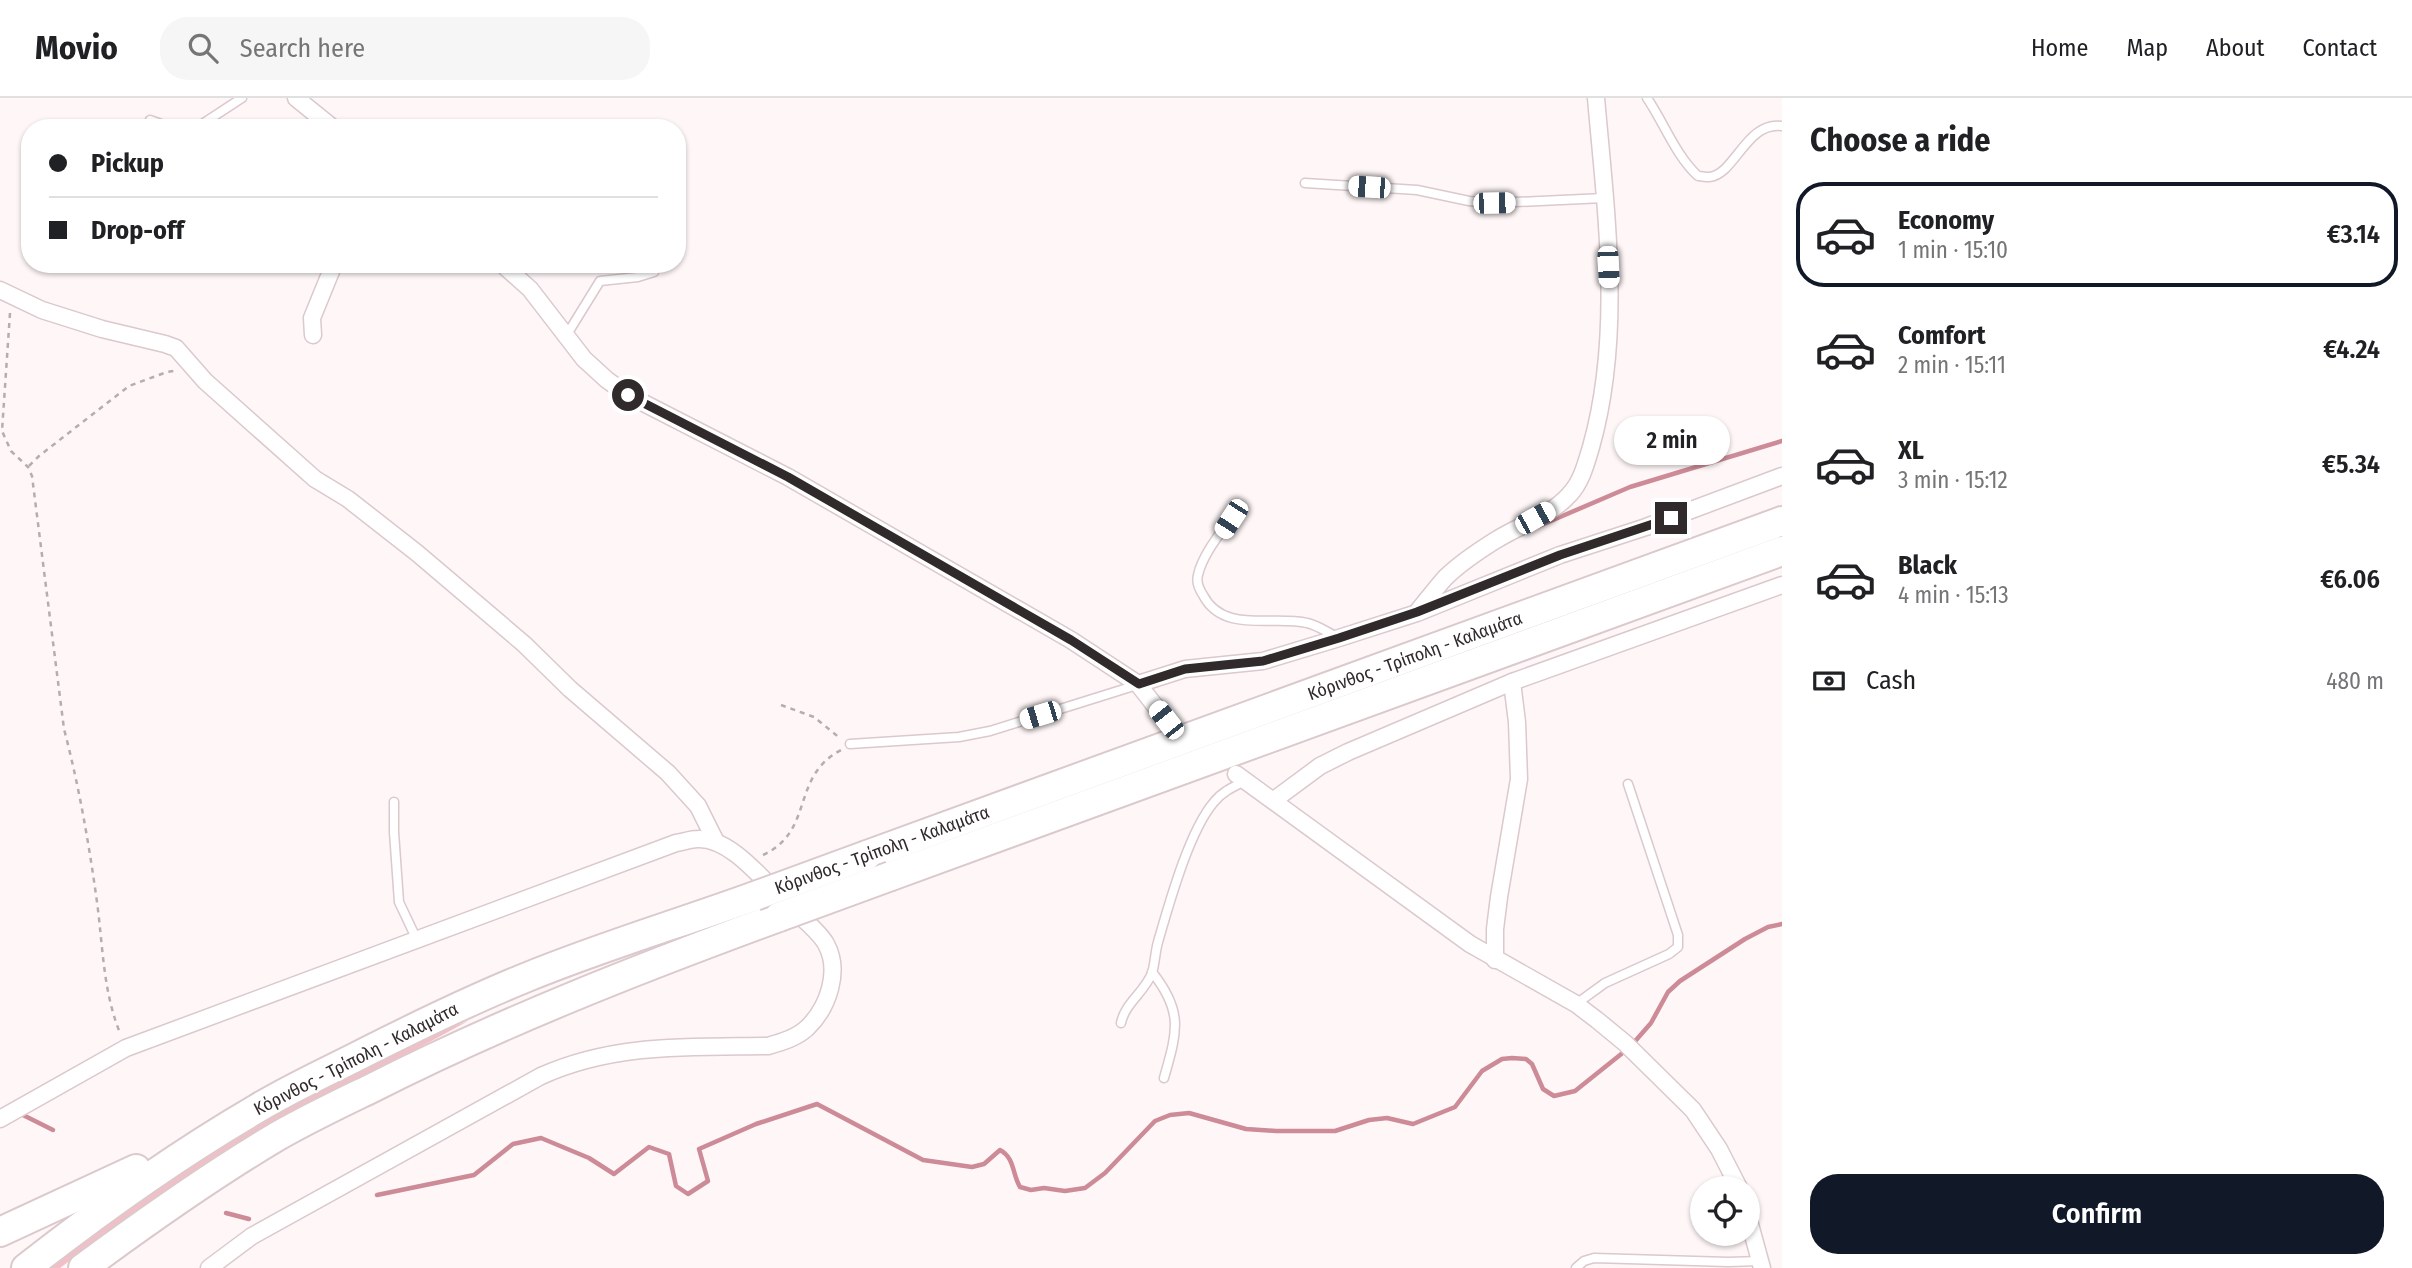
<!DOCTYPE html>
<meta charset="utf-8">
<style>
:root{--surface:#fff;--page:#f6f6f6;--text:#202124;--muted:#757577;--line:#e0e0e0;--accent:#111827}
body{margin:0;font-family:"Fira Sans Condensed",sans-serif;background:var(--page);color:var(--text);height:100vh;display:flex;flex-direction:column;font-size:26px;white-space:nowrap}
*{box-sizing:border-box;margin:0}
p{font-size:23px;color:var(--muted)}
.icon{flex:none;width:38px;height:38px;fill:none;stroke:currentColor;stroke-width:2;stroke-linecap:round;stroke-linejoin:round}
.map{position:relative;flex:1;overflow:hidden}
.panel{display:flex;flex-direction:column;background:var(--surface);width:630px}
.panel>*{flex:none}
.hud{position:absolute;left:21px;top:21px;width:665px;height:154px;border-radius:28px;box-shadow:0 2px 5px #0004;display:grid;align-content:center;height:154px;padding:0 28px;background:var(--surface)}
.tools{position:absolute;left:1690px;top:1078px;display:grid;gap:14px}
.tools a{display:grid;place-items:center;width:70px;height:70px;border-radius:50%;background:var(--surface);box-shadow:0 2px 5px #0004;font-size:35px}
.end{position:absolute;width:32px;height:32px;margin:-16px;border:9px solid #312a2b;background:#fff;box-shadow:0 0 0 4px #fff}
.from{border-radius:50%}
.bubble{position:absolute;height:49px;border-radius:24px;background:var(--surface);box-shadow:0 2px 5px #0004;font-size:23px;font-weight:600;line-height:49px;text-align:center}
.car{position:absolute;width:21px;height:42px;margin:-21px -10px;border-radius:9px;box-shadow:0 0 5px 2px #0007;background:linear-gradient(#fff 24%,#345 0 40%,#fff 0 76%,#345 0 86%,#fff 0)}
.hud b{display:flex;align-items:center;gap:24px;height:66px;font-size:26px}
.hud b+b{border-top:2px solid var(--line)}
.hud i{width:18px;height:18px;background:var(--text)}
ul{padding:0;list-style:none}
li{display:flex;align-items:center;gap:21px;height:105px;margin:0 14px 10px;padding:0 14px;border:4px solid transparent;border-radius:28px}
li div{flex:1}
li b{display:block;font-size:26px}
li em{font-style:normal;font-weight:600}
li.on{border-color:var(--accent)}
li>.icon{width:63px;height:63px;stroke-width:1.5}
h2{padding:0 28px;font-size:32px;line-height:84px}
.pay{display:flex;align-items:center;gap:18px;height:77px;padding:0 28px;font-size:26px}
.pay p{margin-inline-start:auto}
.action{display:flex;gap:14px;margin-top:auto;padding:14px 28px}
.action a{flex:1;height:80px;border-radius:28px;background:var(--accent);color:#fff;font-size:28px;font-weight:600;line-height:80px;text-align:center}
header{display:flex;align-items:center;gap:42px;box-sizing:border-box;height:98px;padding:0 35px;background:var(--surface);border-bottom:2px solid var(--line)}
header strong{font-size:33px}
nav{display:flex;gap:38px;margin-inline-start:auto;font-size:24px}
.search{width:490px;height:63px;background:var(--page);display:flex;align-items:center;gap:18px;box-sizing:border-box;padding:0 24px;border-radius:28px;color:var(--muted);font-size:26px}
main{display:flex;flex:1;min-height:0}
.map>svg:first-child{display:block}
.green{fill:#f4bec6}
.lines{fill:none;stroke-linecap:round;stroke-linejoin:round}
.stream{stroke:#cc8b96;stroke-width:4.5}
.lane-casing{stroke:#dbc9cc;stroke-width:11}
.street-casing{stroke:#dbc9cc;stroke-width:19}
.highway-casing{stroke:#dbc9cc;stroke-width:32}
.path{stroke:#b5adae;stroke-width:2.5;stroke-dasharray:5 5;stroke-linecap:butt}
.lane{stroke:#fff;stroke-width:8}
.street{stroke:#fff;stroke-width:16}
.highway{stroke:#fff;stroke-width:28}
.highway-bridge-casing{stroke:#dbc9cc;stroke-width:32;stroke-linecap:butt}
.highway-bridge{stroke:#fff;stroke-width:28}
.route{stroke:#312a2b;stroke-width:9}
.labels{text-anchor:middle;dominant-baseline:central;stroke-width:5;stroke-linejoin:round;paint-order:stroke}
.street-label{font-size:18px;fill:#312a2b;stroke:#fff}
</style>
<header>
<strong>Movio</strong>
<div class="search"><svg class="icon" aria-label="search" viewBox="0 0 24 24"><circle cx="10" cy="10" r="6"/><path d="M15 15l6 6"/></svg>Search here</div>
<nav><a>Home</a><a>Map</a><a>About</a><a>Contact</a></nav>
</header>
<main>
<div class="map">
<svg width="1782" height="1170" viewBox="0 0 1782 1170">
<rect width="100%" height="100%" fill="#fef6f7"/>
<!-- green -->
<path class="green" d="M468,923c-65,37 -134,68 -199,105 -73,42 -142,92 -209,142h-13l39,-30 117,-81 60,-37 156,-81z"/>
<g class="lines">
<!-- stream -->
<g class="stream">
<polyline points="1532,431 1630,389 1782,343"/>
<polyline points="19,1015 53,1032"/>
<path d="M377,1097l97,-20 39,-31 28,-6 48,20 25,16 35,-27 20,7 7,32 12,8 20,-13 -9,-32 57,-25 61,-20 106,56 49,7 12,-3 16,-14c15,8 12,24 20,37l11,3 13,-2 21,3 20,-3 20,-15 50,-52 15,-6 19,-2 57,16 30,2h59l34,-11 18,-2 26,6 42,-17 27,-36 20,-12 10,-1 14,1 6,5 11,25 11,7 21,-5 55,-44 21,-24 17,-31 12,-11 65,-42 23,-12 14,-3"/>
<polyline points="226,1115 249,1121"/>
</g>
<!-- lane casing -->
<g class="lane-casing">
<g id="lane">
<path d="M1647,0c17,25 29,58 51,78 3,0 7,1 11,1 26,-2 37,-56 73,-51"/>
<polyline points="150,22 172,30"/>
<polyline points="196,30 242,0"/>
<polyline points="1305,85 1417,92 1469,103 1494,105 1604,100"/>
<polyline points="566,238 600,183 638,179 654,174"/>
<path d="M1240,407c-13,20 -37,47 -42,70 -2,7 1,14 5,20 20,39 70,20 104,28 10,2 20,9 30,14"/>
<polyline points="850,646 959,639 990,633 1137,587"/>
<polyline points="394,704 394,734 399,804 417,842"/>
<path d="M1152,874c32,40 25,60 12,106"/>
<polyline points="1576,906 1605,885 1669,856 1678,849 1678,837 1628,686"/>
<path d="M1121,925c4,-20 23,-30 31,-50 3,-9 3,-21 6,-31 11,-38 31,-111 56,-140 8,-10 19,-15 31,-21"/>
<polyline points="1576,1170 1584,1163 1594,1160 1728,1164 1760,1163"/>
</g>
</g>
<!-- street casing -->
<g class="street-casing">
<g id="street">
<polyline points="296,0 333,30"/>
<polyline points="502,166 530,191 584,261 607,282 628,297 788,379 1071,542 1138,586 1166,622"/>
<polyline points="0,192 42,212 102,231 165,246 176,250 205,283 315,381 348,401 417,455 524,546 570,591 668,675 698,708 716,744"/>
<polyline points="313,237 312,220 334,166"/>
<path d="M1418,513c9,-11 18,-23 27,-33 14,-14 35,-28 51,-38 24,-15 54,-24 73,-45 12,-12 17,-31 22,-48 32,-113 15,-234 5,-349"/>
<polyline points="1138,586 1185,571 1263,563 1339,540 1417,515 1560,457 1646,429 1782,378"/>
<polyline points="1236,676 1470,846 1576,906 1597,922 1625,945 1693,1012 1719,1051 1739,1090"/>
<polyline points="1274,702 1320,668 1348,654 1512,584 1782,487"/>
<polyline points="1495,862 1495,831 1499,799 1519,681 1517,624 1512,584"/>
<path d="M0,1021l126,-71 550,-205c7,-1 15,-4 22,-4 30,-1 59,34 78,53"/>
<polyline points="1748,1119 1762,1170"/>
<path d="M209,1170l43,-32 289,-160c73,-33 148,-29 227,-30 14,-4 28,-8 39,-18 21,-20 34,-57 19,-84 -7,-13 -24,-25 -34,-36"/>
</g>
</g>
<!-- highway casing -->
<g class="highway-casing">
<g id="highway">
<polyline points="867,757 1782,423"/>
<polyline points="891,778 1782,453"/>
<polyline points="0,1134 136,1071"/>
<path d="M26,1170c74,-58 151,-113 232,-160 30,-18 62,-33 94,-49 57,-29 114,-57 173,-81 75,-31 153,-54 230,-82"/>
<path d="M83,1170c61,-45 123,-89 188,-128 32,-19 66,-35 99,-51 132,-67 270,-121 409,-172"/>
</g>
</g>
<!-- path -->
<g class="path">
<path d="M10,215l-8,118 9,20 17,16 4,9 32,253c15,57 25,115 33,173 6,45 6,89 23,131"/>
<polyline points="29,368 39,358 129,288 167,274 174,273"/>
<polyline points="781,607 814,619 841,641"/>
<path d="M763,757c52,-24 27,-78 78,-105"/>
</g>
<!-- lane -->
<use href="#lane" class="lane"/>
<!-- street -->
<use href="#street" class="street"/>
<!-- highway -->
<use href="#highway" class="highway"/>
<!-- highway-bridge casing -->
<g class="highway-bridge-casing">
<g id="highway-bridge">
<polyline points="755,798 867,757"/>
<polyline points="779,819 891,778"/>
</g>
</g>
<!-- highway-bridge -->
<use href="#highway-bridge" class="highway-bridge"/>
</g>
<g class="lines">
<!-- route -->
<polyline class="route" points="628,297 788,379 1071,542 1139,586 1185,571 1263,563 1339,540 1417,514 1560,457 1671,420"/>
</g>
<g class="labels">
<!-- street labels -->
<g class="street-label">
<text transform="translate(1415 558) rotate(-20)">Κόρινθος - Τρίπολη - Καλαμάτα</text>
<text transform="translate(882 752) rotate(-20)">Κόρινθος - Τρίπολη - Καλαμάτα</text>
<text transform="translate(356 961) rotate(-27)">Κόρινθος - Τρίπολη - Καλαμάτα</text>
</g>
</g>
</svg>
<div class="tools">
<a><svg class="icon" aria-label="locate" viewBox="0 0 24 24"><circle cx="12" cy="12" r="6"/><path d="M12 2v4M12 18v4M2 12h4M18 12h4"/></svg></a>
</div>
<i class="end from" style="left:628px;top:297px"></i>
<i class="end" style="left:1671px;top:420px"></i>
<div class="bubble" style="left:1614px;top:318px;width:116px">2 min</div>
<i class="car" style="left:1369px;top:89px;rotate:274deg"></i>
<i class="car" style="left:1494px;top:105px;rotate:89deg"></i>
<i class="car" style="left:1608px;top:169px;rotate:177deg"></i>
<i class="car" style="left:1535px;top:420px;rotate:61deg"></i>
<i class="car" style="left:1231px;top:421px;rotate:213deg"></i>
<i class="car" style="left:1040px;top:617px;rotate:253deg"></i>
<i class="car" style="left:1166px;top:622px;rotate:322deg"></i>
<div class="hud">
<b><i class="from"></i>Pickup</b>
<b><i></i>Drop-off</b>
</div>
</div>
<section class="panel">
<h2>Choose a ride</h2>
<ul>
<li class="on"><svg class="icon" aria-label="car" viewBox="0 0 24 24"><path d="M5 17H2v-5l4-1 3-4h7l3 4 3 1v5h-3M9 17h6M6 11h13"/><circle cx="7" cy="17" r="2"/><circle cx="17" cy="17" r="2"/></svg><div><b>Economy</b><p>1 min · 15:10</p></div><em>€3.14</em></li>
<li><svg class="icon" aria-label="car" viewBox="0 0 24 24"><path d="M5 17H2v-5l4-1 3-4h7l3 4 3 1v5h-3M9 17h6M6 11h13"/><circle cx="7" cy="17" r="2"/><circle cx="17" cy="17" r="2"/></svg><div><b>Comfort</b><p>2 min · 15:11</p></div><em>€4.24</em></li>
<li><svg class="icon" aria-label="car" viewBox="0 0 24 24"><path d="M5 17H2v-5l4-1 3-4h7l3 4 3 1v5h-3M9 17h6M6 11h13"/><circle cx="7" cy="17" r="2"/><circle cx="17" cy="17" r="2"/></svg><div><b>XL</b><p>3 min · 15:12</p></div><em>€5.34</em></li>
<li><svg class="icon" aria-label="car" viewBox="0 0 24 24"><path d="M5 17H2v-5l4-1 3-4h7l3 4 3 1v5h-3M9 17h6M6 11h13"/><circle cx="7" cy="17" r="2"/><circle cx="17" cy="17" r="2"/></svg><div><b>Black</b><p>4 min · 15:13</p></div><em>€6.06</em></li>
</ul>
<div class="pay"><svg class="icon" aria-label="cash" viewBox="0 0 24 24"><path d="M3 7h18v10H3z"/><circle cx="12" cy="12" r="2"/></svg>Cash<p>480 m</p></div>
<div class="action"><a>Confirm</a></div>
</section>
</main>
